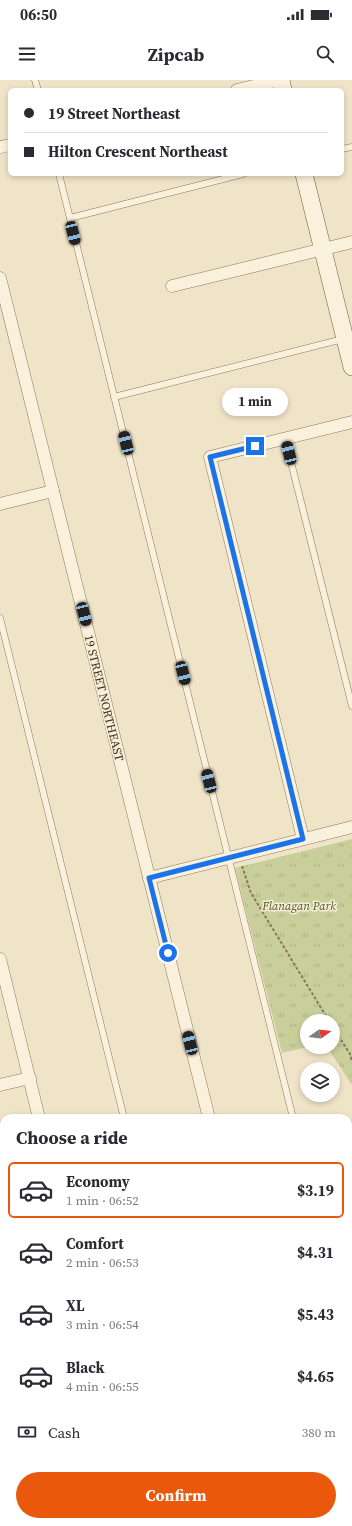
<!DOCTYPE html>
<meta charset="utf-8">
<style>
:root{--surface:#fff;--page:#f7f7f7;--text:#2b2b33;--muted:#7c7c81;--line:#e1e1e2;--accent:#ea580c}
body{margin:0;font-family:"Source Serif 4",serif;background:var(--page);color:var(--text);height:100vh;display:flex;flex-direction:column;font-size:15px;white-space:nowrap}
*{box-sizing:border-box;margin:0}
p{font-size:13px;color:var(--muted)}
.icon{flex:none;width:22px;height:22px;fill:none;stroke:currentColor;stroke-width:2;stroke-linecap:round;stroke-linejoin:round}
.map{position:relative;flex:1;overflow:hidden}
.details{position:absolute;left:0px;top:1034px;width:352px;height:412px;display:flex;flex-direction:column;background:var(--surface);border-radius:12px 12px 0 0;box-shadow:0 2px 6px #0003}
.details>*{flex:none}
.hud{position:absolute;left:8px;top:8px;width:336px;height:88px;border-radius:6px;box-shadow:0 2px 6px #0003;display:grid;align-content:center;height:88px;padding:0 16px;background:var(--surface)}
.needle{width:26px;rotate:76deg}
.controls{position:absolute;left:300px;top:934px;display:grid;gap:8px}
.controls a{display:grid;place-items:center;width:40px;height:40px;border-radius:50%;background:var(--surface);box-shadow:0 2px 6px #0003;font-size:20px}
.end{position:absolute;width:18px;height:18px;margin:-9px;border:5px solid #1a73e8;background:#fff;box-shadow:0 0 0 2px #fff}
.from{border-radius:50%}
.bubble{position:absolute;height:28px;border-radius:14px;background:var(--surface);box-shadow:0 2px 6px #0003;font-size:13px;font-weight:700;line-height:28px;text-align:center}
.car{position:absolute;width:12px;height:24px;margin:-12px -6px;border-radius:5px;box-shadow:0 0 3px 1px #0007;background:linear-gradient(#222 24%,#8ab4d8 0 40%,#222 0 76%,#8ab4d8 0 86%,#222 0)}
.hud b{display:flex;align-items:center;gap:14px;height:38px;font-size:15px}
.hud b+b{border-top:1px solid var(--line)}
.hud i{width:10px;height:10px;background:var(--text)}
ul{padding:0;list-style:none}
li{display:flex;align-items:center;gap:12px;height:56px;margin:0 8px 6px;padding:0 8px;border:2px solid transparent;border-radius:6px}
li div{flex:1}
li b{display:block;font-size:15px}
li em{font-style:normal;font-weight:700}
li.active{border-color:var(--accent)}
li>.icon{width:36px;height:36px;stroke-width:1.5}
h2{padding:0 16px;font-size:18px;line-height:48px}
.pay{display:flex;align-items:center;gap:10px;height:44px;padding:0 16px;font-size:15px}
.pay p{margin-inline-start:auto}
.button{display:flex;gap:8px;margin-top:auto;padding:8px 16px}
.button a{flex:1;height:46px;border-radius:24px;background:var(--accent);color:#fff;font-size:16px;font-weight:700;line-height:46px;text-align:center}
.status{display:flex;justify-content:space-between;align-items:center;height:28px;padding:0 20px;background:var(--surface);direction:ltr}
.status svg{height:11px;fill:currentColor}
header{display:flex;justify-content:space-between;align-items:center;height:52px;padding:0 16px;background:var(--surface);font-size:18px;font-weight:700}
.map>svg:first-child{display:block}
.park{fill:url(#park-tufts)}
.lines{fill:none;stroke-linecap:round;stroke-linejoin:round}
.lane-casing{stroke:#8d765c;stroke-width:7}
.street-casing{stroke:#8d765c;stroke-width:13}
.secondary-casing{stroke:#6f573f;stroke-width:18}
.path{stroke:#8d765c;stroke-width:2;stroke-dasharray:3 2;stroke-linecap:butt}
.lane{stroke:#faf1dc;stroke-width:6}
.street{stroke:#faf1dc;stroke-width:12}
.secondary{stroke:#faf1dc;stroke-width:17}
.route{stroke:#1a73e8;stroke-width:5}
.labels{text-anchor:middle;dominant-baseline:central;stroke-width:3;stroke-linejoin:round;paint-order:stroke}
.street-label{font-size:12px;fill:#3d2e20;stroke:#f7eed8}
.park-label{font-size:12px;font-style:italic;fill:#4d5a26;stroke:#f7eed8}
</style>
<div class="status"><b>06:50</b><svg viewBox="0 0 49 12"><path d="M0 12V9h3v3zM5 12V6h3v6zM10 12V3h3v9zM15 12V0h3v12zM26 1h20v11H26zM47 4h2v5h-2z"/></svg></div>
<header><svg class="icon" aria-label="menu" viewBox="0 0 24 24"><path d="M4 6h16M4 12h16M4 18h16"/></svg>Zipcab<svg class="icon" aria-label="search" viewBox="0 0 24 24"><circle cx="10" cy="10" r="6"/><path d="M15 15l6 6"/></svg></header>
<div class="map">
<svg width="352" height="1446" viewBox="0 0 352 1446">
<defs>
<pattern id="park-tufts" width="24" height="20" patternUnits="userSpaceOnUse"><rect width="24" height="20" fill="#c9cf9b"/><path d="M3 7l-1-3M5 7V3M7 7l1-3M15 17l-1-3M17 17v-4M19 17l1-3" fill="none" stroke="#aeb285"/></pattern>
</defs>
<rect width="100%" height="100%" fill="#f0e4c8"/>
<!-- park -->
<g class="park">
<polygon points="352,759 352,1005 327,967 333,967 333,941 307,941 307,967 282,973 235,788"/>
<polygon points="4,1364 4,1442 141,1442 141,1444 162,1446 0,1446 0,1365"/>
</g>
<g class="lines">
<!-- lane casing -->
<g class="lane-casing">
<g id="lane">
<polyline points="35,0 38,10"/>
<polyline points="342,69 352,67"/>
<polyline points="59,94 293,1038"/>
<polyline points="70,138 243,94"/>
<polyline points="114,317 343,259"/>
<polyline points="285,358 352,626"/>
<polyline points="0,538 124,1038"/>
<polyline points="0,1204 4,1221"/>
<polyline points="0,1263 4,1262"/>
<polyline points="252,1446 253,1442"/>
</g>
</g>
<!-- street casing -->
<g class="street-casing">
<g id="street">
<polyline points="237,10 280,0"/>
<polyline points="0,67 10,65"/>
<polyline points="0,198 209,1038"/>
<polyline points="172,206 352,162"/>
<polyline points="0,424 53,411"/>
<polyline points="303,759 210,377 352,342"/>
<polyline points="149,798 352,747"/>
<polyline points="0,879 39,1038"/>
<polyline points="0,1005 30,998"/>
<polyline points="348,1434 352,1397"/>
</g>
</g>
<!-- secondary casing -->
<g class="secondary-casing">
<g id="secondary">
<polyline points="281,0 283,10"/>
<polyline points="304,94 352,287"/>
<polyline points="348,1330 352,1330"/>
<polyline points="0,1355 4,1354"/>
</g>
</g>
<!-- path -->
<g class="path">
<polyline points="242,786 251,813 329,941"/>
<polyline points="333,947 350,974 352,982"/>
</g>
<!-- lane -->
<use href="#lane" class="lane"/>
<!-- street -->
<use href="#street" class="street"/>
<!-- secondary -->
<use href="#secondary" class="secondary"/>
</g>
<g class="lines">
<!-- route -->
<polyline class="route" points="168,873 149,798 303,759 210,377 255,366"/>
</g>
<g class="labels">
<!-- street labels -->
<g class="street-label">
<text transform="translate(104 618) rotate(76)">19 STREET NORTHEAST</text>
</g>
<!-- park labels -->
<g class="park-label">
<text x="299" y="826">Flanagan Park</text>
</g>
</g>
</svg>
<div class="controls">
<a><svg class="needle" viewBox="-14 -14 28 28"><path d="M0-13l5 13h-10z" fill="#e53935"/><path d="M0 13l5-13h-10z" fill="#7c7c81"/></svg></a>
<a><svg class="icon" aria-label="layers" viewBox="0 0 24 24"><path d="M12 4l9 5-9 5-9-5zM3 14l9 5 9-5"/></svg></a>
</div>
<i class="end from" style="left:168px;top:873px"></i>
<i class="end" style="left:255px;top:366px"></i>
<div class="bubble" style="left:222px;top:308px;width:66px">1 min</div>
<i class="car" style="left:73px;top:153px;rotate:166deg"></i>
<i class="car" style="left:126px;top:363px;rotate:346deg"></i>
<i class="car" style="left:289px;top:373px;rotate:346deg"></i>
<i class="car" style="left:84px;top:534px;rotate:166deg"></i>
<i class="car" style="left:183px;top:593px;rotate:166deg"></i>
<i class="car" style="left:209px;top:701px;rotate:346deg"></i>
<i class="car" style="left:190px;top:963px;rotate:346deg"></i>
<div class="hud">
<b><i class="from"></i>19 Street Northeast</b>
<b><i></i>Hilton Crescent Northeast</b>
</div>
<section class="details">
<h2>Choose a ride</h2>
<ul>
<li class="active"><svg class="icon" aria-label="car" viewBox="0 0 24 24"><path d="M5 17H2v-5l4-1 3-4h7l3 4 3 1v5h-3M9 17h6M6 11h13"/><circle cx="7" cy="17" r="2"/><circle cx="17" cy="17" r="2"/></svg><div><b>Economy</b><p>1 min · 06:52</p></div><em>$3.19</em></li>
<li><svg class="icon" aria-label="car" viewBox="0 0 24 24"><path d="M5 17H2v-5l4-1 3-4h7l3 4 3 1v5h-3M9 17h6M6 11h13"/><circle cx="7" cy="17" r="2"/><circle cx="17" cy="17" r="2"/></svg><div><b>Comfort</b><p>2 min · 06:53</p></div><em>$4.31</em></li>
<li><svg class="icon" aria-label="car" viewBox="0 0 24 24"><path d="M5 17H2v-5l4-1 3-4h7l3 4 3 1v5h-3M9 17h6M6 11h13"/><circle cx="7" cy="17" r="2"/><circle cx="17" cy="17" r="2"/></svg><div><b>XL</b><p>3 min · 06:54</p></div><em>$5.43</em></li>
<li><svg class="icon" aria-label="car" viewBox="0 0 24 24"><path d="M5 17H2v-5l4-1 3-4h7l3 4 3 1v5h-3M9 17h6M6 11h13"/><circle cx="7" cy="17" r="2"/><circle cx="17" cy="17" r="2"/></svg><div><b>Black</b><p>4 min · 06:55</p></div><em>$4.65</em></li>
</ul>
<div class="pay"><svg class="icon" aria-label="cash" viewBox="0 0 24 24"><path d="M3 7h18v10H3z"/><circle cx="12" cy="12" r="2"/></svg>Cash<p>380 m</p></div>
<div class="button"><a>Confirm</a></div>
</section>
</div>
